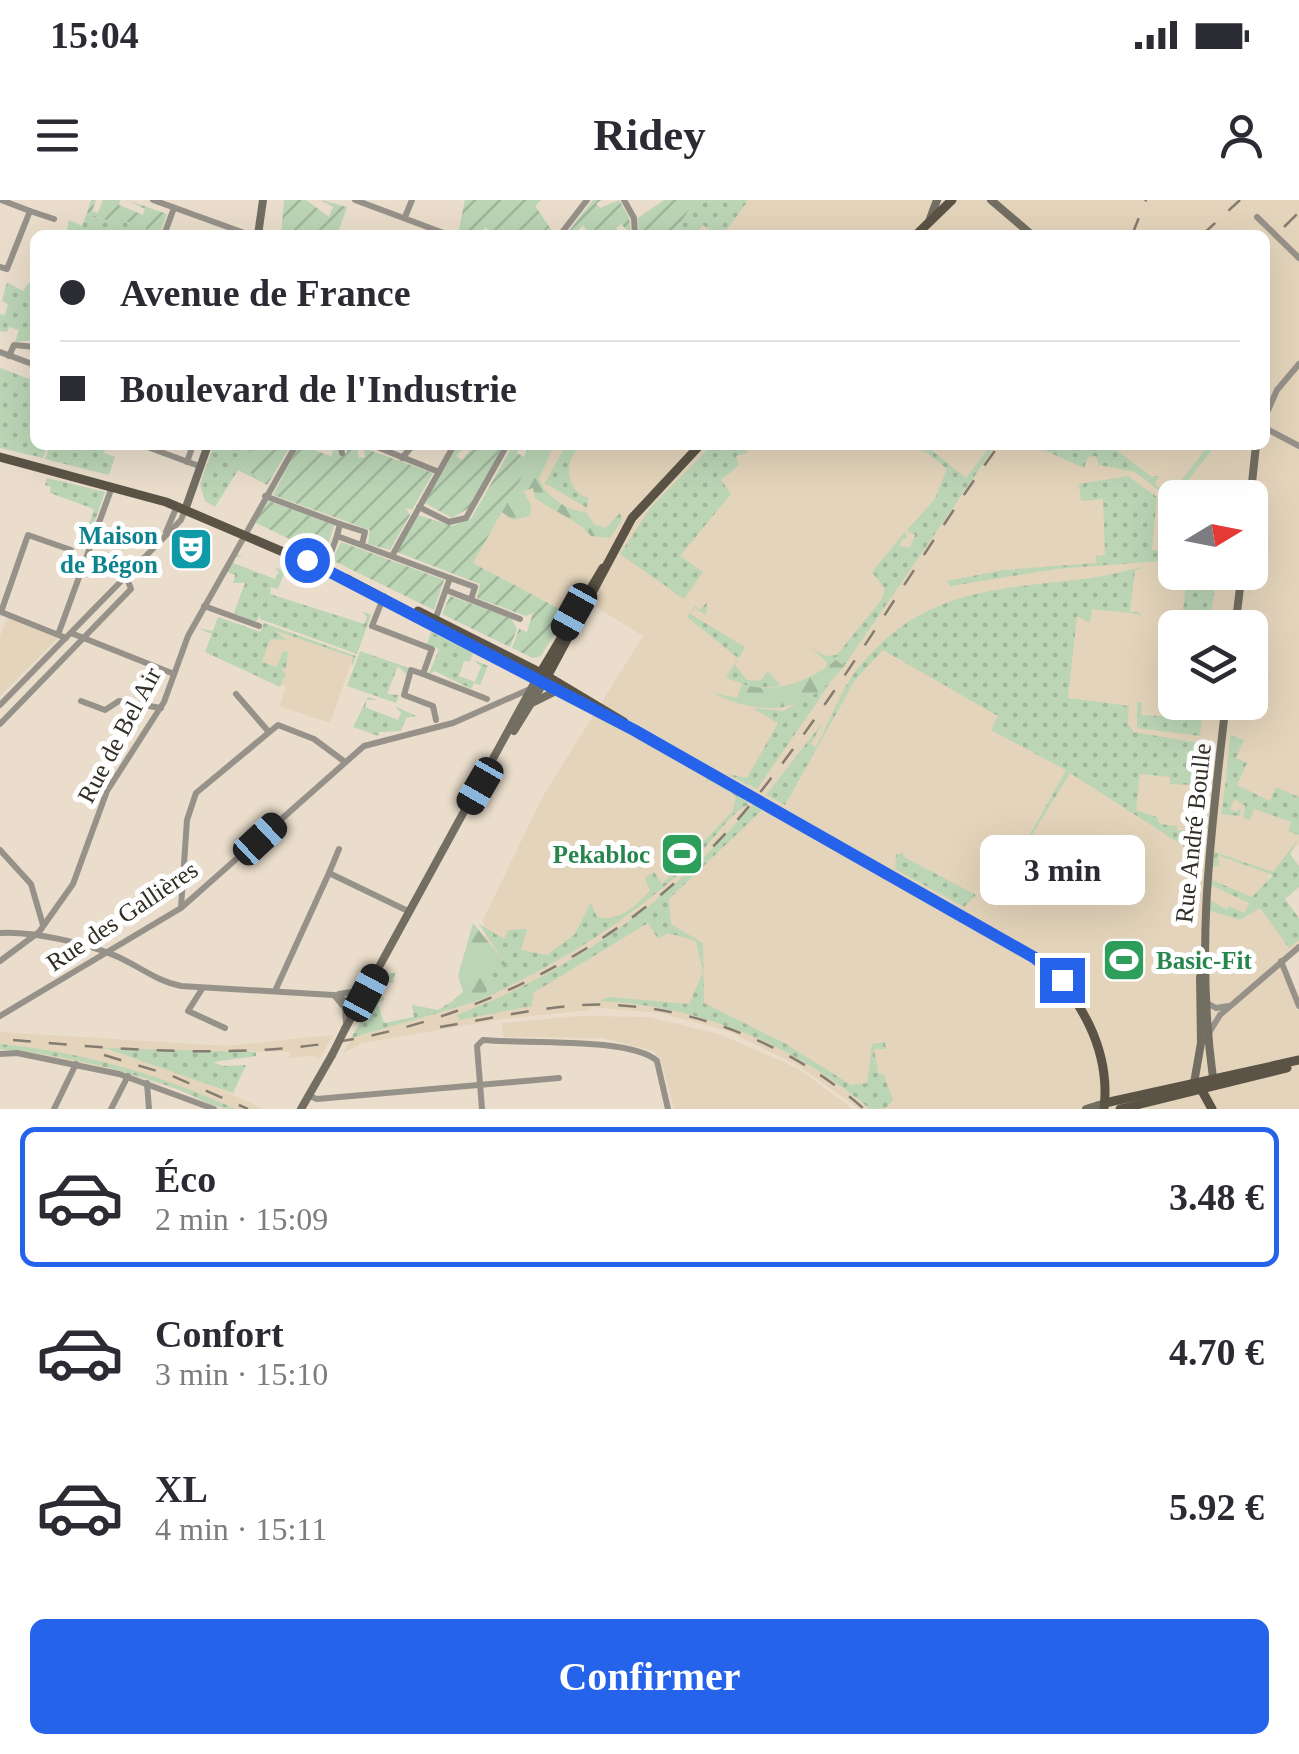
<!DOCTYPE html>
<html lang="fr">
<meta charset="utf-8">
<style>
:root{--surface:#fff;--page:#f2f2f3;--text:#2b2b33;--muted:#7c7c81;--line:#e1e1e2;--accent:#2563eb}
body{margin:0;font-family:"Times New Roman",serif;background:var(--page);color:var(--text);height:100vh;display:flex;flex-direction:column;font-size:38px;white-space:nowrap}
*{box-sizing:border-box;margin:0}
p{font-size:32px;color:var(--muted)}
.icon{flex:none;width:55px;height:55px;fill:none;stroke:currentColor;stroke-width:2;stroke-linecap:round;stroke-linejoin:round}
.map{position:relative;height:909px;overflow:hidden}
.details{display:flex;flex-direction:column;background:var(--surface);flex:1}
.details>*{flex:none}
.hud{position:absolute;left:30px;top:30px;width:1240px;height:220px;border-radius:15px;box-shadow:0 10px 40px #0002;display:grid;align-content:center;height:220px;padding:0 30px;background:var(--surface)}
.needle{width:65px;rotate:80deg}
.buttons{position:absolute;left:1158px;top:280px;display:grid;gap:20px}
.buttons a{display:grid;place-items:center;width:110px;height:110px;border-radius:15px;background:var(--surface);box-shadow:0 10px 40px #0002;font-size:50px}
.end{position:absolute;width:45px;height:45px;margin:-22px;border:12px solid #2563eb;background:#fff;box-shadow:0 0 0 5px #fff}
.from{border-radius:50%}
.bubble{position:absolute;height:70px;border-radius:15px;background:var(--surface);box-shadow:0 10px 40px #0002;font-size:32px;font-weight:800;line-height:70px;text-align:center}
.car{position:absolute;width:30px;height:60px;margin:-30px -15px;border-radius:12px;box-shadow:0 0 8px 2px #0007;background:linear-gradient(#222 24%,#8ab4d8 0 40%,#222 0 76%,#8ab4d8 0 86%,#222 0)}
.hud b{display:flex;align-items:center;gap:35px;height:95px;font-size:38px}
.hud b+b{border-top:2px solid var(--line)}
.hud i{width:25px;height:25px;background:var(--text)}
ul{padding:18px 0 0;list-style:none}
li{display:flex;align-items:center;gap:30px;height:140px;margin:0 20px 15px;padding:0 10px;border:5px solid transparent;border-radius:15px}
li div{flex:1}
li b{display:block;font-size:38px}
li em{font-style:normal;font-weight:800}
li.selected{border-color:var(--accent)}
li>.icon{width:90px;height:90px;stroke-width:1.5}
.cta{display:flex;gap:20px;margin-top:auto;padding:20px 30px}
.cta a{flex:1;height:115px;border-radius:15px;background:var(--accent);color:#fff;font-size:40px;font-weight:800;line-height:115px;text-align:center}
.status{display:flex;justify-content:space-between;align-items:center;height:70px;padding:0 50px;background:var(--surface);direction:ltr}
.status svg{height:28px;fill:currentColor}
header{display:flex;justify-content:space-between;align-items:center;height:130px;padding:0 30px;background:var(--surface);font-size:45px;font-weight:800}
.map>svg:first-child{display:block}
.built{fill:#e4d4bb;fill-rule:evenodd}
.grass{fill:url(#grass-dots)}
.forest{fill:url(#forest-firs)}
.garden{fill:url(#garden-furrows)}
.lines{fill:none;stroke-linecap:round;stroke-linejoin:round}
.street{stroke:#96928a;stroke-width:6}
.secondary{stroke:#736e62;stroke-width:8}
.primary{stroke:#5b5446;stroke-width:9}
.rail{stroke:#847c70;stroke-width:2.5;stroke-dasharray:18 18;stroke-linecap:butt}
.secondary-bridge{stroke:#736e62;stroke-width:8}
.route{stroke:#2563eb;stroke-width:12}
.labels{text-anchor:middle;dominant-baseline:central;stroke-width:10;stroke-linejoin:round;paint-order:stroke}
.culture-label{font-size:25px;font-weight:bold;fill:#0d838f;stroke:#fff;text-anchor:end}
.street-label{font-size:25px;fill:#322e26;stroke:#fff}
.leisure-label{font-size:25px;font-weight:bold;fill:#27864d;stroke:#fff;text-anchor:end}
</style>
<div class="status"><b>15:04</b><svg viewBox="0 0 49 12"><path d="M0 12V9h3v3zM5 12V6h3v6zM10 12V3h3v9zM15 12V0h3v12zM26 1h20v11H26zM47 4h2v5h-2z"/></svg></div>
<header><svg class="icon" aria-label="menu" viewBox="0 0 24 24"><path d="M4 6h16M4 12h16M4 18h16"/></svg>Ridey<svg class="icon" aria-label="person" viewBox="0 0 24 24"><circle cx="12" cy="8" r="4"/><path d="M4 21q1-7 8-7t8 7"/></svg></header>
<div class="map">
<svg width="1299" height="909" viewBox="0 0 1299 909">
<defs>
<pattern id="grass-dots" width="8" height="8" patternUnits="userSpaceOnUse" patternTransform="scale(2.5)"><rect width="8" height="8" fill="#bbd5b5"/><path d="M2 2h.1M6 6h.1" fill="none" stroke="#a1b79c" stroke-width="1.8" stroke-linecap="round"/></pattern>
<pattern id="forest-firs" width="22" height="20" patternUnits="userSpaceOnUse" patternTransform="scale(2.5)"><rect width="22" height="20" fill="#bbd5b5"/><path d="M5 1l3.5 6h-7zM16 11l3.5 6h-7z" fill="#a1b79c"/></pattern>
<pattern id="garden-furrows" width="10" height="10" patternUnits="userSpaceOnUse" patternTransform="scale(2.5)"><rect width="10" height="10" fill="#bbd5b5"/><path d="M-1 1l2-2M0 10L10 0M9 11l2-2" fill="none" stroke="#a1b79c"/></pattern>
</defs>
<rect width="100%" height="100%" fill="#eaddcb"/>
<!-- built -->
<g class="built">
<path d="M703,0h596v644l-31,33 31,41v29l-16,13 16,36v113h-425l-72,-52 -46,-21 63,34 51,39h-11l-60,-43 -71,-35 -68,-18 -69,-6 -1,3 -88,9 -140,24 -19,10 14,-25 53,-8 82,-28 -9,-72 60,-124 100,-160 -61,-38 -10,17 -99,-52 66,-118h726v-210h-580zM1175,298h75v74h-75zM1175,428h75v74h-75z"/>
<polygon points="7,417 60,436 0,496 0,437"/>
<polygon points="264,423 353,458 330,523 280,506 286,487 250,472"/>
<polygon points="581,816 648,817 719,834 797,868 853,909 674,909 661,860 653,851 602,838 503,837 502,823"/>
<polygon points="0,832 226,846 333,835 319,860 314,855 288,858 291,852 104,849 191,876 264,909 220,909 179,890 108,868 0,849"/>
</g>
<!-- grass -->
<g class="grass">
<polygon points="695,0 746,0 747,2 723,35 708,35 711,31 703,25 696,35 673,35"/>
<polygon points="87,13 108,21 111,15 147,28 147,35 66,35 69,20 82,26"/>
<polygon points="35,75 35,140 15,142 19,130 9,127 7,132 0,131 0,114 5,115 8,104 2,101 7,82 23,91"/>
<polygon points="0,168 35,181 30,188 35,190 35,245 48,245 43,258 0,248"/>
<polygon points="50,245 106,245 104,253 115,257 109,275 45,259"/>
<polygon points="214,245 253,245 241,266 267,285 238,270 215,307 205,301 200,284"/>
<path d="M566,245h15c-19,16 -14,47 7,53l-1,10 -42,-25z"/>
<polygon points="712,245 748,245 747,253 736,256 739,265 721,280 731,294 680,356 703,372 684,399 620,354 651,307"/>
<polygon points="905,245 925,245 966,278 991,245 996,245 844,466 836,460 827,467 827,462 811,448 826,456 837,455 882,399 885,389 872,372 905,332 907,338 901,340 900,346 910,348 915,335 907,330 935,299 947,269 926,252"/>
<polygon points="1033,245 1110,245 1152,277 1159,276 1155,284 1169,296 1209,245 1216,245 1176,295 1175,303 1135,272 1099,265 1096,256 1088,257 1084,268"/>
<polygon points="1128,276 1157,297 1152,350 1175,350 1175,360 1056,369 951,386 946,381 1004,370 1096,363 1096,356 1105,355 1103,299 1081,301 1079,284"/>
<polygon points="47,278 105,292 92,329 88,327 94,309 50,293 51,287 45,285"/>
<polygon points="237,354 243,358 236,356 233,363 275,379 279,372 274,367 285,371 278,389 271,387 270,394 364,424 367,417 362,411 371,415 357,454 260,419 260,415 256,422 234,413 245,383 233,383 235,375 227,372 236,356"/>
<path d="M1145,367l-10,3 -5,41 11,2 -1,5 -1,-4 -47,-5 -2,14 -13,-7 -9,82 61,8 -1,18 6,8 65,11 -5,42 -24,-1v-7l-30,-3 -4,36 21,7 3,7 17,2v5l23,-3 -2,-23 8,-11 -7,62 -129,-83 -59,96 55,-99 -75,-40 7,-14 -115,-66 -28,30 -70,125 -19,-10 57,-73 -12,22 5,3c12,-22 21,-48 35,-69 63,-87 137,-88 233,-99 21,-2 41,-9 61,-12z"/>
<polygon points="1187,376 1216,379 1209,427 1197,427 1198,420 1182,418"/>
<polygon points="707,402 706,415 695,408 690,414 745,447 735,465 747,480 760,481 768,471 781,486 754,488 726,478 738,458 687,417 695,406 700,410"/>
<polygon points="218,417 260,432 264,423 356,456 352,466 352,457 274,430 287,440 270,439 262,462 277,467 283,451 288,452 286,468 280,469 286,474 280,487 205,452 212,434 197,428 213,431"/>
<polygon points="431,432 473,453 470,462 464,461 459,476 475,482 481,467 474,460 488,466 480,485 474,483 471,489 435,471 429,474 439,449 427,444"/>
<polygon points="360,451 409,468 407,475 398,466 387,494 399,495 396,503 347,486"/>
<polygon points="831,482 757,589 727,574 747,578 778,523 752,508 784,511"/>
<polygon points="368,497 377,500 367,500 365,507 398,520 401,513 395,506 416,516 406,518 401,531 379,532 379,536 353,527"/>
<polygon points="1137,502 1142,503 1141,515 1195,518 1196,503 1204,503 1200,536 1137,528"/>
<polygon points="1230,535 1244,540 1236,558 1247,563 1237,585 1270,601 1276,587 1299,597 1299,635 1288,631 1291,622 1254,609 1250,620 1243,618 1245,606 1235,599 1230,609 1236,612 1241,607 1240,616 1221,614 1226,580 1230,581 1226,579"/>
<path d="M707,578l39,22 2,5c-14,4 -37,37 -51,52 -63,61 -134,104 -212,141l9,-34 11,-1 -26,-39 25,15 4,-9 19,-1 -6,21 26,5 28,-21 16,-32 6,15c23,5 37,-10 53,-26l-5,-13 9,-6 8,12 71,-73 3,-15 -27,-16 -3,3z"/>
<path d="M753,604l10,5 -94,90 2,25 32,19 1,60 82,41 65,41 16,-2 5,-39 13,-2 1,7h-12l4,24 6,2 9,25 -7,8 -16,1c-77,-65 -169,-103 -270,-108l8,-4 81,7 14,-32 -7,-31 -28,-8 -10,6 -10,-16 -115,70 -1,13 -73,14 -2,-5c117,-45 215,-115 296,-211z"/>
<polygon points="1299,638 1290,654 1299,666 1299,687 1285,699 1299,718 1299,740 1289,748 1260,708 1240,720 1208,710 1210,700 1227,710 1229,706 1244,713 1249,703 1213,686 1209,689 1211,673 1214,681 1252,697 1273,675 1218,655 1219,665 1212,667 1215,652 1273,672"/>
<polygon points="903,652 904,657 976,695 964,707 895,669 896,655"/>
<polygon points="390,773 395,773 393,783 388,783 382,796 385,799 378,804 384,823 414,817 412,805 438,810 453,801 455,808 351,838"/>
<path d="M0,844c82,8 160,30 235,65 -22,0 -38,-13 -58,-20 -56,-20 -118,-35 -177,-40z"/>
<polygon points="104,848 256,852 256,856 213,862 223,866 246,865 233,893"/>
</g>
<!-- forest -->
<g class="forest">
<path d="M540,245h14l-15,34c8,19 27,31 47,33l8,12 12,4 14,-15 2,7 -12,18 -19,-2c-11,-15 -39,-25 -56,-38l-2,-10 -10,3 8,14 -1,11 -17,4 -28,-20 7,-15 22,6z"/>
<path d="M836,460l8,6c-37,49 -83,51 -131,27l24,5 5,-14c33,11 68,-3 94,-24z"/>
<polygon points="473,723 506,764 494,765 485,798 455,808 453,800 463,792 458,776"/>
</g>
<!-- garden -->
<g class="garden">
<polygon points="91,0 96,0 92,11 98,13 103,0 120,0 119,5 143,15 145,9 127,0 167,14 159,35 147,35 146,28 111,16 109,21 87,13"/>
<polygon points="284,0 306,0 329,17 333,7 321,0 347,7 337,35 281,35"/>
<polygon points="465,0 541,0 535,6 555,35 548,29 538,35 496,35 485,27 482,33 487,35 458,34"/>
<polygon points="593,0 601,0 596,4 600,8 619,0 629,17 631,35 623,35 628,31 621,24 616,28 622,35 581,35 587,31 583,25 573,35 566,35"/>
<polygon points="664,0 695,0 673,35 639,35 638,18"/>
<polygon points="253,245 291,245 267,285 241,266"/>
<polygon points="299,245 331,256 334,248 330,245 337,245 339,255 347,253 345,245 357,245 359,258 365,257 363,245 368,245 369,250 433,273 412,310 406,308 410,315 390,350 368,344 370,330 273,295"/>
<polygon points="458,245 467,245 456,256 462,260 474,245 503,245 472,306 452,318 425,303"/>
<polygon points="513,245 521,245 517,253 524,257 528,245 540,245 473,363 567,413 541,456 533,458 512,448 519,429 527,432 533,413 526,416 477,398 480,384 397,352 418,315 452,326 471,319"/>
<polygon points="269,301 334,325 325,356 254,322"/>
<polygon points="341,342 444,380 434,410 332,360"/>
<polygon points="450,396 511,418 517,429 510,447 442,414"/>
</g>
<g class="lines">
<!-- street -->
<g class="street">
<polyline points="153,0 250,35"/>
<polyline points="355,0 449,35"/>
<polyline points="624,0 634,18 635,35"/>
<polyline points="30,11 54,19"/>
<polyline points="405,17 412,0"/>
<polyline points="1257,17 1299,58"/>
<polyline points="164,35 174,8"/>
<polyline points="560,35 587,0"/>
<polyline points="0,67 7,69 30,11 1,0"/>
<polyline points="0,152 35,165"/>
<polyline points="9,156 14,145 35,147"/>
<polyline points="1265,217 1277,190 1299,164"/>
<polyline points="1265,228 1299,246"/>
<polyline points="142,245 199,266"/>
<polyline points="340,245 342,253"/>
<polyline points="372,245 439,272"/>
<polyline points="402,258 413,245"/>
<polyline points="187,262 193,245"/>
<polyline points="265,296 340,324 337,336 450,378"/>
<polyline points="419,307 449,322 466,318 507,245"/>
<polyline points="340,324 365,332 362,344"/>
<polyline points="166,332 177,306"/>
<polyline points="392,356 454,245"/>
<polyline points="325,369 337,336"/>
<polyline points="446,390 520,419"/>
<polyline points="384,396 372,426 432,449 423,474 411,470 404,495 433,506 436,520"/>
<polyline points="204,406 259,426"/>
<polyline points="435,420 450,378 475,387 471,399"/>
<polyline points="59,432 112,287"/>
<polyline points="71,433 174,474"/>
<polyline points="66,438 1,412 28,335 71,350"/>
<polyline points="423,474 487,499"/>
<polyline points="236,494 268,531"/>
<polyline points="81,501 105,510 119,501 161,508"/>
<polyline points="0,505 181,320 185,310"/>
<polyline points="0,524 131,389 126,376"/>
<polyline points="0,650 31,684 43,725"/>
<polyline points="329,673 339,649"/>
<polyline points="181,707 187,620 196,593 278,525 314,539 345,562"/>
<path d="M0,733c32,-2 86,10 116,23 23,10 40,25 65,30l152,9 26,11"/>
<polyline points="0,761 39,732 73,684 107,591 164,502 188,436 296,245"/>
<polyline points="1281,761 1299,806"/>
<polyline points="202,789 188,811 225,828"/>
<polyline points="275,791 329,673 410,712"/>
<polyline points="339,794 358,791 373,774"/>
<polyline points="334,795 345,808 346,823"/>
<polyline points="1207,803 1216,808 1229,806"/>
<polyline points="0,816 181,708 364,546 453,523 530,489"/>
<polyline points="1209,833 1220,815 1299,747"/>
<polyline points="0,854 17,853 119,874 214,909"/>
<polyline points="147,883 149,909"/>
<polyline points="309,896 317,899 559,878"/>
<polyline points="54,909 76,864"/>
<polyline points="111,909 128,876"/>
<path d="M482,909l-5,-63 6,-6c40,4 148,-3 174,21l11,48"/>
</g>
<!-- secondary -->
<g class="secondary">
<polyline points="991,0 1032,35"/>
<polyline points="930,19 937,0"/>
<polyline points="258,35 263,0"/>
<polyline points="1265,219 1265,228"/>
<polyline points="1250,302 1256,245"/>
<polyline points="185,310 208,245"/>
<polyline points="1235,428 1242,372"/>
<polyline points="534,502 556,491"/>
<polyline points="514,531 543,484"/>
<polyline points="345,829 536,480"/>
<path d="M1213,878c-18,-132 -2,-245 13,-376"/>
<polyline points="1194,883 1201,843 1200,777"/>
<polyline points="301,909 332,855"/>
<polyline points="1086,909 1105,903"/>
</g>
<!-- primary -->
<g class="primary">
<polyline points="916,35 952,0"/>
<polyline points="0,257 166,302 349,380"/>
<path d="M347,379l287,151 401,228c45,35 76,92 69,151"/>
<polyline points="418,411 547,476 624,522"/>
<polyline points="538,477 603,368"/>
<polyline points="547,477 632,318 700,245"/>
<polyline points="1200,887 1212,909"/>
<polyline points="1105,903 1299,860"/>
<polyline points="1120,909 1287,868"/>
</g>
<!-- rail -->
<g class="rail">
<polyline points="1284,27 1299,12"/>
<polyline points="1132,35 1146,0"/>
<polyline points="1202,35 1240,0"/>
<path d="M440,827c47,-8 96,-19 143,-22 100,-5 208,38 281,104"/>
<path d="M13,840c102,9 209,18 310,4 167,-23 326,-112 431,-244 90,-112 161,-239 245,-355"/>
<polyline points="104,855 170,875 248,909"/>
</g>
<!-- secondary-bridge -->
<polyline class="secondary-bridge" points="332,855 345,829"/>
</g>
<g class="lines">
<!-- route -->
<polyline class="route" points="307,360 634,530 1035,758 1062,780"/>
</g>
<!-- icons -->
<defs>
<g id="theatre-square" transform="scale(2.25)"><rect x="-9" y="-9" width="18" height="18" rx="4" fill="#0f9aa8" stroke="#fff"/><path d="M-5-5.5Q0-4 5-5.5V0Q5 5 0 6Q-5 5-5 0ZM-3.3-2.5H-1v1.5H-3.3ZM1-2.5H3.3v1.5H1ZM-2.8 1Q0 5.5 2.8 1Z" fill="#fff"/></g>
<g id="stadium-square" transform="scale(2.25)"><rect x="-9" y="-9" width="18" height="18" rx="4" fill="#2e9e5b" stroke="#fff"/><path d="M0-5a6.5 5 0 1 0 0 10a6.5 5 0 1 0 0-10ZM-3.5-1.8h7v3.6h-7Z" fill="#fff"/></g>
</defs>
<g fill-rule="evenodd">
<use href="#theatre-square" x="191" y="349"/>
<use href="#stadium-square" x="682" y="654"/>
<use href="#stadium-square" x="1124" y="760"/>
</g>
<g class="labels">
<!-- culture labels -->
<g class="culture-label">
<text x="158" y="335">Maison<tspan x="158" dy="29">de Bégon</tspan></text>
</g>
<!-- street labels -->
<g class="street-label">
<text transform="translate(119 535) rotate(-62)">Rue de Bel Air</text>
<text transform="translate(1193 633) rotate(-84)">Rue André Boulle</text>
<text transform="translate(122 716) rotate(-34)">Rue des Gallières</text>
</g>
<!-- leisure labels -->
<g class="leisure-label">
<text x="650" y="654">Pekabloc</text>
<text x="1156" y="760" text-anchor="start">Basic-Fit</text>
</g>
</g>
</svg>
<div class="buttons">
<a><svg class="needle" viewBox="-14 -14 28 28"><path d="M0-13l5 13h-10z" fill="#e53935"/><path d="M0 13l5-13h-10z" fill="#7c7c81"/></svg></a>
<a><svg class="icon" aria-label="layers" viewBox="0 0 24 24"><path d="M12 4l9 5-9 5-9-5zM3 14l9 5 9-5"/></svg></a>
</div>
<i class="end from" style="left:307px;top:360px"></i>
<i class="end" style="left:1062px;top:780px"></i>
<div class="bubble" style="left:980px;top:635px;width:165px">3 min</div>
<i class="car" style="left:574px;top:412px;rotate:209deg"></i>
<i class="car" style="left:480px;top:586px;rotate:210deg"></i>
<i class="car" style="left:260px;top:639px;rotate:47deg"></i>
<i class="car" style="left:366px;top:793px;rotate:28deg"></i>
<div class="hud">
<b><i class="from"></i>Avenue de France</b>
<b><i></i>Boulevard de l'Industrie</b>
</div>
</div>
<section class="details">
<ul>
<li class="selected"><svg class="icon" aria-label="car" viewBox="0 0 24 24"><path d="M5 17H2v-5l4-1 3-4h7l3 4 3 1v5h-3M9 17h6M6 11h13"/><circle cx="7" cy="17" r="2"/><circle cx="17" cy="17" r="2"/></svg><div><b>Éco</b><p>2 min · 15:09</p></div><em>3.48 €</em></li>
<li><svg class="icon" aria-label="car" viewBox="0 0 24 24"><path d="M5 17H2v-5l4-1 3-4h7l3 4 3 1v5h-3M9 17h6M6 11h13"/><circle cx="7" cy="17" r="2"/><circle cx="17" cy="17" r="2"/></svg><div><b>Confort</b><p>3 min · 15:10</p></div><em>4.70 €</em></li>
<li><svg class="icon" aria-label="car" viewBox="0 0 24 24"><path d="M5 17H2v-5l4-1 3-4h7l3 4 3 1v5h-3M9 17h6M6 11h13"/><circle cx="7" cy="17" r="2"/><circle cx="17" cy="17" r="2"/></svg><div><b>XL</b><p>4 min · 15:11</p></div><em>5.92 €</em></li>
</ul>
<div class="cta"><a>Confirmer</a></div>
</section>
